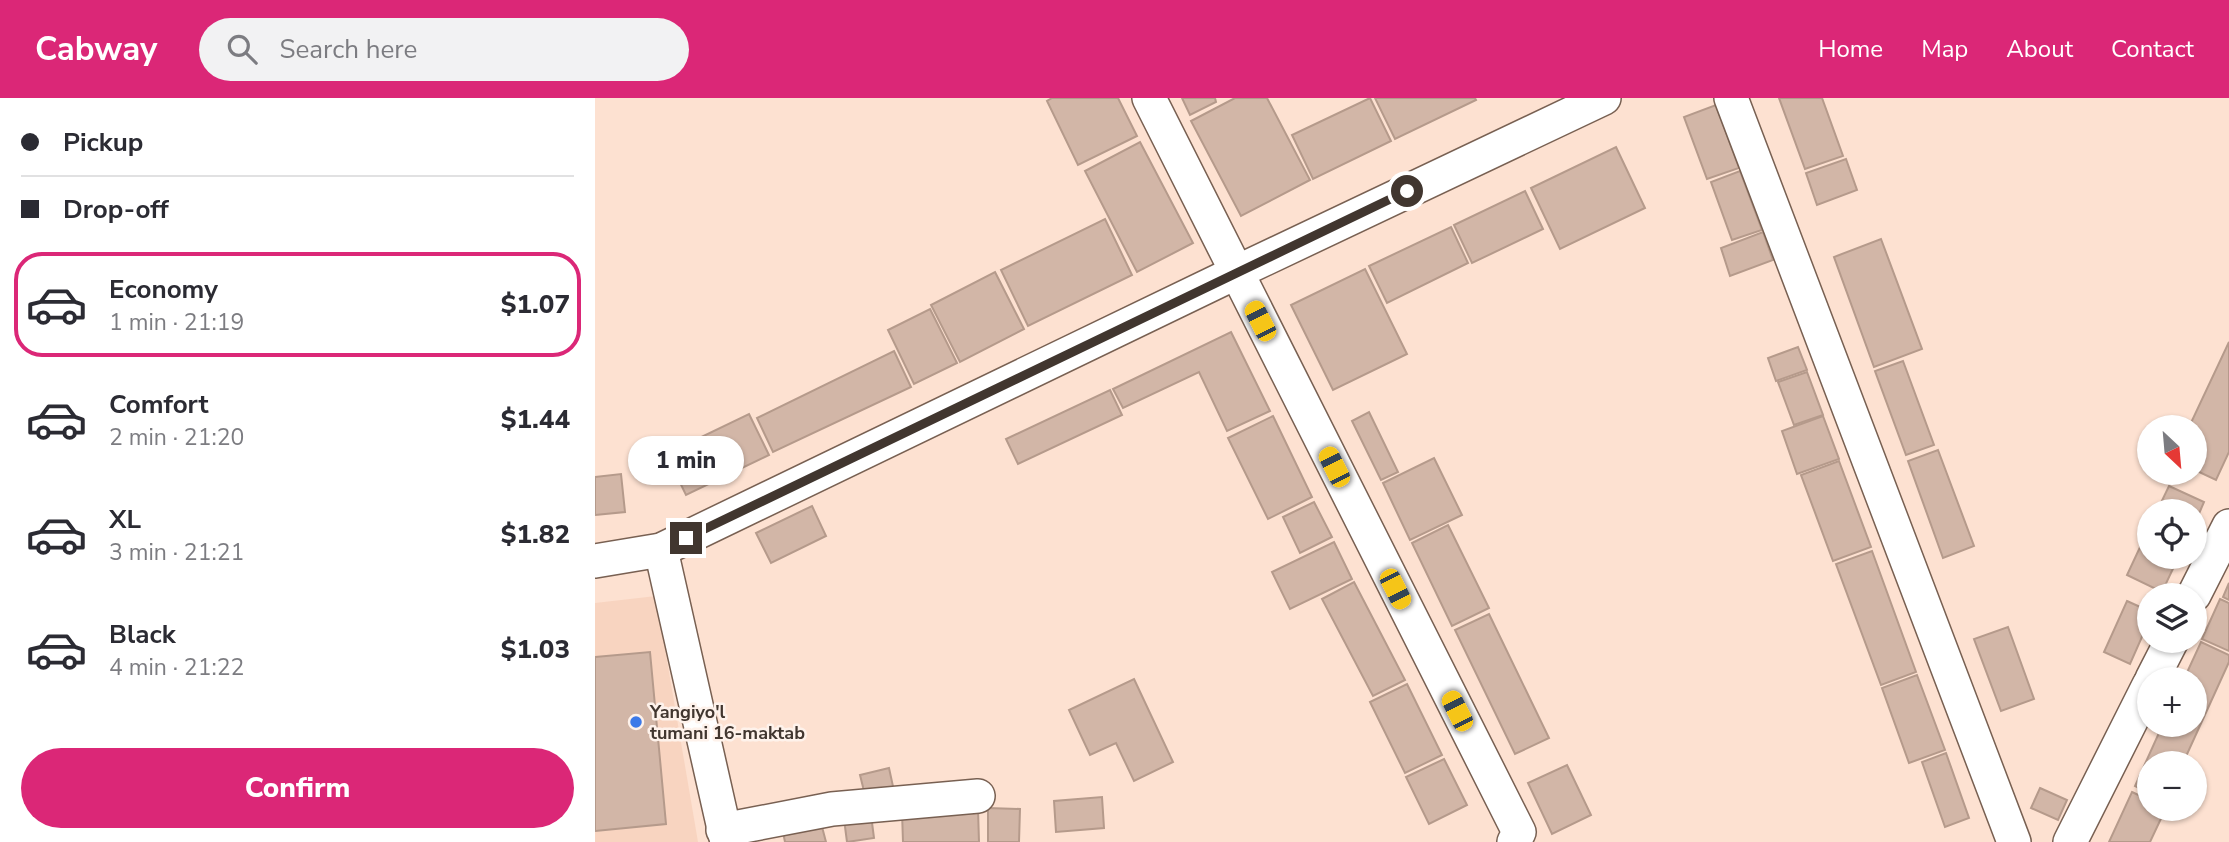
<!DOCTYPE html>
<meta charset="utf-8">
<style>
:root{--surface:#fff;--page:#f2f2f3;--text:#2b2b33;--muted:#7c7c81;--line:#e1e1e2;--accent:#db2777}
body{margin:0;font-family:"Nunito Sans",sans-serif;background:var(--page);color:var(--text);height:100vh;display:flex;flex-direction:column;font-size:26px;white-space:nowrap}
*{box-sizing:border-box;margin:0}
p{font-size:23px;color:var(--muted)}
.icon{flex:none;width:38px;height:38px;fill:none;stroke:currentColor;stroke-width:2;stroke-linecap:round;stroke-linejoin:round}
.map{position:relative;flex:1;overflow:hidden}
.drawer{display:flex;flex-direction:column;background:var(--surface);width:595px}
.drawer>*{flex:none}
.guide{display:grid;align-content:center;height:154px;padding:0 21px;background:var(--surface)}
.needle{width:46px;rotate:154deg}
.buttons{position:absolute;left:1542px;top:317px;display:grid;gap:14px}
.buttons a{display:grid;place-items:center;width:70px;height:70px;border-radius:50%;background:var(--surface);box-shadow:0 2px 5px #0004;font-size:35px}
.end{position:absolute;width:32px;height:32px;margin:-16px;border:9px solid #41362f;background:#fff;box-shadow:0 0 0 4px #fff}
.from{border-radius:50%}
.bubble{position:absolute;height:49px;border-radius:24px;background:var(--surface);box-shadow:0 2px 5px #0004;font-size:23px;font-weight:800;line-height:49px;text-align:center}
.car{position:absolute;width:21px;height:42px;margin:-21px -10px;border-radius:9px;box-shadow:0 0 5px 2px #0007;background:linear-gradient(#f5c518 24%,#345 0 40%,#f5c518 0 76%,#345 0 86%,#f5c518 0)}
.guide b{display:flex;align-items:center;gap:24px;height:66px;font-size:26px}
.guide b+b{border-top:2px solid var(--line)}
.guide i{width:18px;height:18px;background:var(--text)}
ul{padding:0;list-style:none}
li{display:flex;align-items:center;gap:21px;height:105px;margin:0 14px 10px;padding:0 7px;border:4px solid transparent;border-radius:28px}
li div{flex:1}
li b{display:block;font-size:26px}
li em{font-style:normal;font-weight:800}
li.active{border-color:var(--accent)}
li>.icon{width:63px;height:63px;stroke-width:1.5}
.action{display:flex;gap:14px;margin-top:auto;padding:14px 21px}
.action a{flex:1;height:80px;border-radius:42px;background:var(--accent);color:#fff;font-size:28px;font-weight:800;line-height:80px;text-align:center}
header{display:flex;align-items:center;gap:42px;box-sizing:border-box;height:98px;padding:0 35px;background:var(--accent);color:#fff}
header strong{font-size:33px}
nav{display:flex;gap:38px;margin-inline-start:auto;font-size:24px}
.search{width:490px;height:63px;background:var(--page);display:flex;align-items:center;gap:18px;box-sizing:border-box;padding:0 24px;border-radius:38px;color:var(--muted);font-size:26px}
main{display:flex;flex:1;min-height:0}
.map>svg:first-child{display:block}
.built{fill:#f8d4c0}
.building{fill:#d2b6a7;stroke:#b59a8b;stroke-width:2}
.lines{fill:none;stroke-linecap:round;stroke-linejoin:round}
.street-casing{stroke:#786052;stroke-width:36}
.street{stroke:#fff;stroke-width:33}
.route{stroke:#41362f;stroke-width:9}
.poi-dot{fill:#3c79e8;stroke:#fef2eb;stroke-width:2.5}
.labels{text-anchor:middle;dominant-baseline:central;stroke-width:5;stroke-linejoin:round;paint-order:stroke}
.poi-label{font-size:18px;font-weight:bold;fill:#41362f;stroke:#fef2eb;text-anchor:start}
</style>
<header>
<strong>Cabway</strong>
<div class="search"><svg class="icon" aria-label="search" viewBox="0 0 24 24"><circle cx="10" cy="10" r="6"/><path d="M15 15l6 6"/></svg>Search here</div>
<nav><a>Home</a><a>Map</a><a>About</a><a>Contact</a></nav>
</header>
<main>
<section class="drawer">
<div class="guide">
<b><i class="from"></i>Pickup</b>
<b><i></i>Drop-off</b>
</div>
<ul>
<li class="active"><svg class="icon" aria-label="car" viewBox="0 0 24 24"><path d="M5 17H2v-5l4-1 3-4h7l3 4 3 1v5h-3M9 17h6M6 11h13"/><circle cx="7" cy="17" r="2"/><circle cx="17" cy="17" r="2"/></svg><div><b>Economy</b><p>1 min · 21:19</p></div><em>$1.07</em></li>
<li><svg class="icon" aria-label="car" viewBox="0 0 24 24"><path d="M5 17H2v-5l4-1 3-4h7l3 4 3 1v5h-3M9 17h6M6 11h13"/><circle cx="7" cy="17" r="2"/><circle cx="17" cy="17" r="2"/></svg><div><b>Comfort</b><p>2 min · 21:20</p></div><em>$1.44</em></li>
<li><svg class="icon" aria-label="car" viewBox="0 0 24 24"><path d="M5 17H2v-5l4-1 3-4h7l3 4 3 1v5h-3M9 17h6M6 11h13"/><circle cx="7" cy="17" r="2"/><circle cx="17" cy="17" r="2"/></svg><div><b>XL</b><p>3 min · 21:21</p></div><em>$1.82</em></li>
<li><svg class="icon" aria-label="car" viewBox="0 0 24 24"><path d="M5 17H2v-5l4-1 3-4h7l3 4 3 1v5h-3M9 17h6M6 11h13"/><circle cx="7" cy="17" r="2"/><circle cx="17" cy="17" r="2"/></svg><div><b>Black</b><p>4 min · 21:22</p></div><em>$1.03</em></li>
</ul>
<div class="action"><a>Confirm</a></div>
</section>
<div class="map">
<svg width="1634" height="744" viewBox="0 0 1634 744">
<rect width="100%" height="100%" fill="#fde1d1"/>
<!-- built -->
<polygon class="built" points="61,498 103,744 0,744 0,505"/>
<!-- building -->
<g class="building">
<polygon points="457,0 523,0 542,38 483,67 452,3"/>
<polygon points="587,0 620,0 621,4 595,17"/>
<polygon points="640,0 672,0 715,82 646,118 596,23"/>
<polygon points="775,0 796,43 718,81 697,37"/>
<polygon points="780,0 880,0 881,2 800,41"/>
<polygon points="1184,0 1227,0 1248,58 1210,71"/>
<polygon points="1121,7 1144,70 1112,81 1089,19"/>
<polygon points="545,44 598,145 542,174 490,73"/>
<polygon points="1021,49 1050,110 965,151 936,90"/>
<polygon points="1251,61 1262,92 1222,107 1211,75"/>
<polygon points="1145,73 1167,132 1137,142 1116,84"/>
<polygon points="930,93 948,131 877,165 859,127"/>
<polygon points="510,121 537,177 433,228 406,172"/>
<polygon points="856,129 873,165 792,205 774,168"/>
<polygon points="1168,134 1178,162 1135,178 1126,150"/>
<polygon points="1286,141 1327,251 1279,269 1239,159"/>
<polygon points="770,171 812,256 738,292 696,207"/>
<polygon points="400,174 429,231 365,264 336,207"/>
<polygon points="335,211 362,265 319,286 293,232"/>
<polygon points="636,234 675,313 632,333 604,274 528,310 518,291"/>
<polygon points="1634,244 1634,354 1621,382 1600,372 1600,329 1594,329"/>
<polygon points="1203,249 1212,272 1181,283 1173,260"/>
<polygon points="299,253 316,289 178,354 162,320"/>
<polygon points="1308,263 1339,347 1311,357 1280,273"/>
<polygon points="1212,274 1228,317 1199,327 1183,284"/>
<polygon points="515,292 527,317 423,366 411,341"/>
<polygon points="774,314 803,374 786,382 757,323"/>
<polygon points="154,316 174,357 91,397 71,356"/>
<polygon points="678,318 717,399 673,421 633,340"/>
<polygon points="1228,318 1244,361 1202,376 1187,333"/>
<polygon points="1343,352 1379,448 1348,460 1313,363"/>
<polygon points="839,360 867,417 815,442 788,385"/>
<polygon points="1244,363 1276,449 1238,463 1206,377"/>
<polygon points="26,376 30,414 0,417 0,379"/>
<polygon points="1574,388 1609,404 1600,425 1600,413 1562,413"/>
<polygon points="719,404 737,439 705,455 688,419"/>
<polygon points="217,408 231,438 176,465 161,435"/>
<polygon points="853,427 894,510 857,528 817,445"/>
<polygon points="1554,430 1554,458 1584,458 1567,494 1532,477"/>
<polygon points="739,444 757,481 695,511 677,474"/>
<polygon points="1277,453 1321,574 1286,587 1241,466"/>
<polygon points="759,484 810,582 778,598 727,501"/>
<polygon points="1634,485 1634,502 1628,499"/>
<polygon points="1625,501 1634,505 1634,553 1607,541"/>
<polygon points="1532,503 1554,513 1554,523 1535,566 1509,554"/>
<polygon points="894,516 954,640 920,656 860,532"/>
<polygon points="1413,529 1439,601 1406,613 1379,541"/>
<polygon points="1606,544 1634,557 1634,564 1588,665 1554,665 1554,695 1540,688 1568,626 1600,626 1600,581 1589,581"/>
<polygon points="55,554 71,726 0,733 0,559"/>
<polygon points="1322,577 1350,652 1314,665 1287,590"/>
<polygon points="539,581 578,664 539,683 521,645 495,657 474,612"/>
<polygon points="812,586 847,657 810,675 775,604"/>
<polygon points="1351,655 1374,720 1350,729 1327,664"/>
<polygon points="849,661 872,707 834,726 811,679"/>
<polygon points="972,667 996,717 957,736 933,685"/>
<polygon points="294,670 299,693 271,701 265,677"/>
<polygon points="1445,690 1472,702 1463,722 1436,710"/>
<polygon points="1537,694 1554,702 1554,710 1571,710 1555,744 1514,744"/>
<polygon points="507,699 509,730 461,734 459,703"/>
<polygon points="393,710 425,711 424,744 393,744"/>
<polygon points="383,711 384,744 308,744 307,714"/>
<polygon points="276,717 279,740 252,744 249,721"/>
<polygon points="226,725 231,744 190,744 188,734"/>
</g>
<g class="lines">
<!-- street casing -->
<g class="street-casing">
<g id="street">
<polyline points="554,0 924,734 919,744"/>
<polyline points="1136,0 1419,744"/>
<polyline points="66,452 132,744"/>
<polyline points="0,463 66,452 640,175 1009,0"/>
<polyline points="1599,497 1634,428"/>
<polyline points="1557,581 1577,542"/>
<polyline points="128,732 237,711 383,698"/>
<polyline points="1475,744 1554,587"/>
</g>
</g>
<!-- street -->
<use href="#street" class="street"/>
</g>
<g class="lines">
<!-- route -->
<polyline class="route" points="91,440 812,93"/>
</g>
<!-- markers -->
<circle class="poi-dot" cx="41" cy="624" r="7"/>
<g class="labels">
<!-- poi labels -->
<g class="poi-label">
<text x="55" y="614">Yangiyo'l<tspan x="55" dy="21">tumani 16-maktab</tspan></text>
</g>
</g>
</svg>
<div class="buttons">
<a><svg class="needle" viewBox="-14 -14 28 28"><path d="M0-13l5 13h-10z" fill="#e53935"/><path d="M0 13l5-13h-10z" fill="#7c7c81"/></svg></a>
<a><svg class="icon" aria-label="locate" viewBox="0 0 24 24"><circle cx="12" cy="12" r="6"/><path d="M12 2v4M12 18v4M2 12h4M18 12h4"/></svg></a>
<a><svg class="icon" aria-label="layers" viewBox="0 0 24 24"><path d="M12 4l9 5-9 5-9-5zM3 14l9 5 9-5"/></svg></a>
<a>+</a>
<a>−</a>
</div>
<i class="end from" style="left:812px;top:93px"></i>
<i class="end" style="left:91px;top:440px"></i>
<div class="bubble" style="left:33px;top:338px;width:116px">1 min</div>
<i class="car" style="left:665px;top:223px;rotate:333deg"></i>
<i class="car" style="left:739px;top:369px;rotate:333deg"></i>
<i class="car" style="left:800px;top:491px;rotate:153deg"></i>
<i class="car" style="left:862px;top:613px;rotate:333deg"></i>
</div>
</main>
